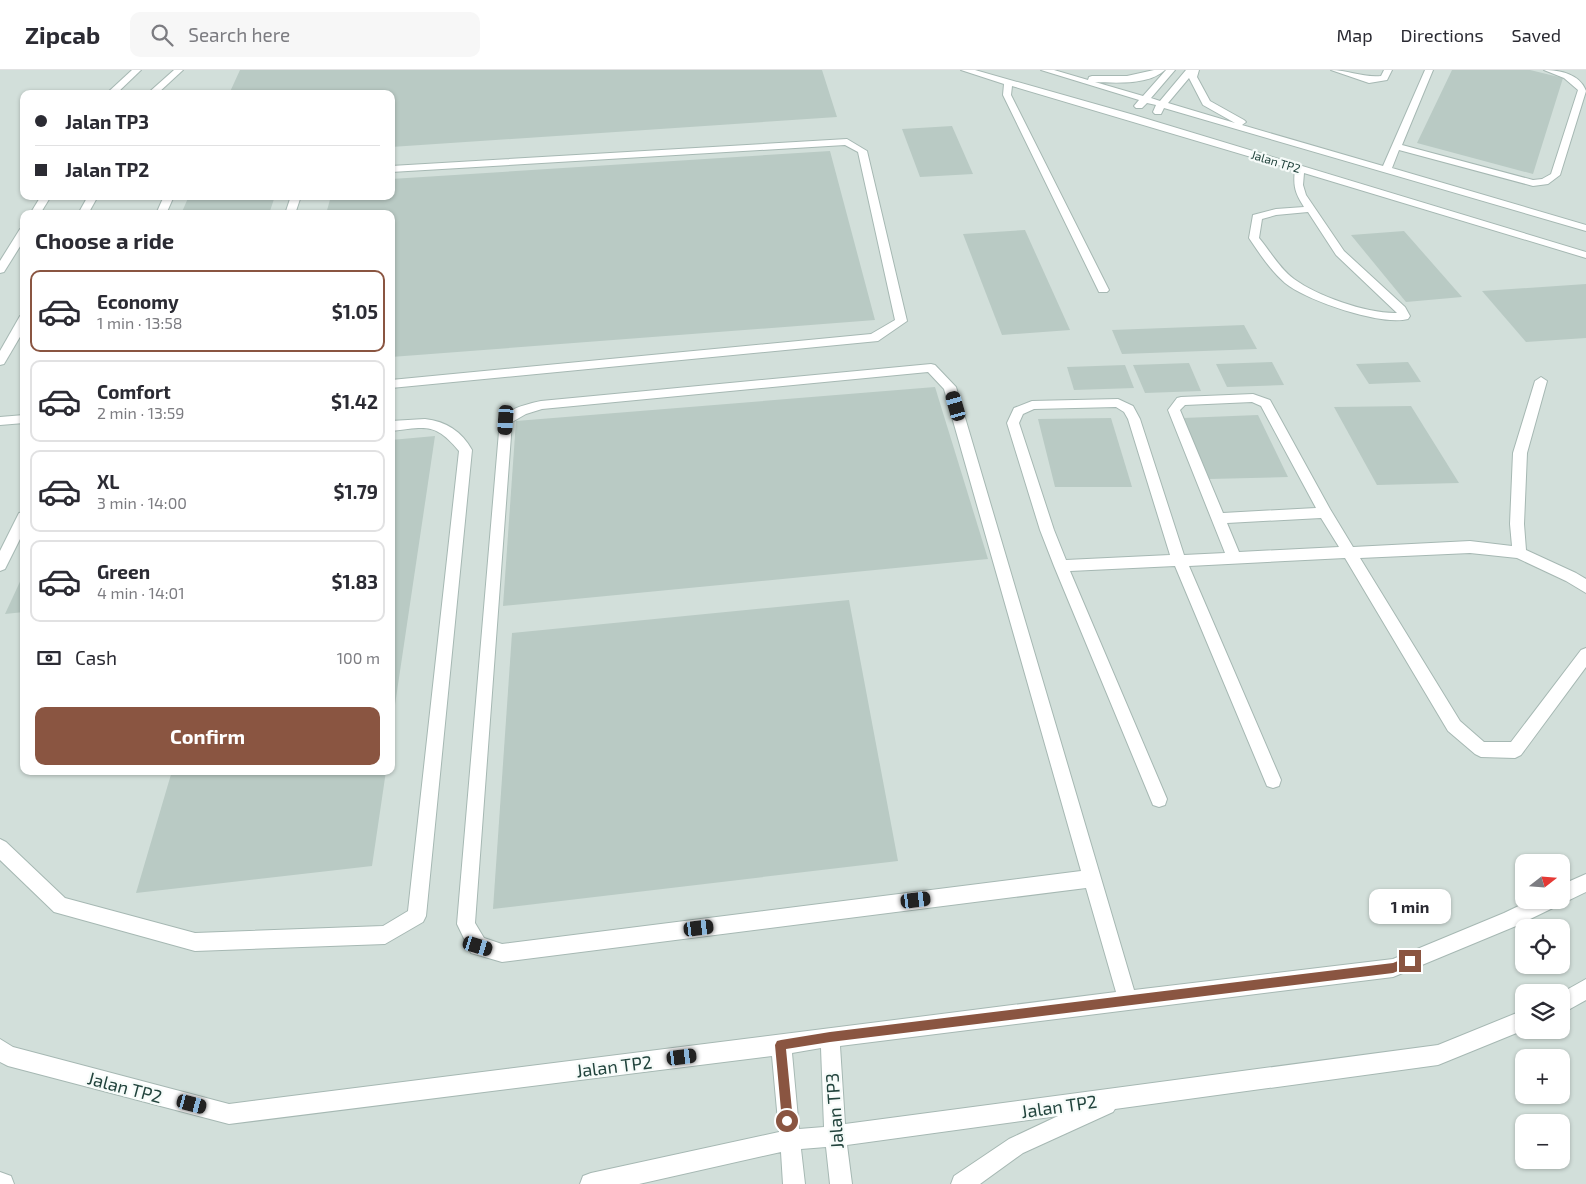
<!DOCTYPE html>
<meta charset="utf-8">
<style>
:root{--surface:#fff;--page:#f7f7f7;--text:#2b2b33;--muted:#7c7c81;--line:#e1e1e2;--accent:#8a5541}
body{margin:0;font-family:"Exo 2",sans-serif;background:var(--page);color:var(--text);height:100vh;display:flex;flex-direction:column;font-size:19px;white-space:nowrap}
*{box-sizing:border-box;margin:0}
p{font-size:16px;color:var(--muted)}
.icon{flex:none;width:28px;height:28px;fill:none;stroke:currentColor;stroke-width:2;stroke-linecap:round;stroke-linejoin:round}
.map{position:relative;flex:1;overflow:hidden}
.details{position:absolute;left:20px;top:140px;width:375px;height:565px;display:flex;flex-direction:column;background:var(--surface);border-radius:10px;box-shadow:0 1px 4px #0004}
.details>*{flex:none}
.banner{position:absolute;left:20px;top:20px;width:375px;height:110px;border-radius:10px;box-shadow:0 1px 4px #0004;display:grid;align-content:center;height:110px;padding:0 15px;background:var(--surface)}
.needle{width:32px;rotate:73deg}
.controls{position:absolute;left:1515px;top:784px;display:grid;gap:10px}
.controls a{display:grid;place-items:center;width:55px;height:55px;border-radius:10px;background:var(--surface);box-shadow:0 1px 4px #0004;font-size:25px}
.end{position:absolute;width:22px;height:22px;margin:-11px;border:6px solid #8a5541;background:#fff;box-shadow:0 0 0 2px #fff}
.from{border-radius:50%}
.bubble{position:absolute;height:35px;border-radius:10px;background:var(--surface);box-shadow:0 1px 4px #0004;font-size:16px;font-weight:700;line-height:35px;text-align:center}
.car{position:absolute;width:15px;height:30px;margin:-15px -8px;border-radius:6px;box-shadow:0 0 4px 1px #0007;background:linear-gradient(#222 24%,#8ab4d8 0 40%,#222 0 76%,#8ab4d8 0 86%,#222 0)}
.banner b{display:flex;align-items:center;gap:18px;height:48px;font-size:19px}
.banner b+b{border-top:1px solid var(--line)}
.banner i{width:12px;height:12px;background:var(--text)}
ul{padding:0;list-style:none}
li{display:flex;align-items:center;gap:15px;height:82px;margin:0 10px 8px;padding:0 5px;border:2px solid var(--line);border-radius:10px}
li div{flex:1}
li b{display:block;font-size:19px}
li em{font-style:normal;font-weight:700}
li.active{border-color:var(--accent)}
li>.icon{width:45px;height:45px;stroke-width:1.5}
h2{padding:0 15px;font-size:22px;line-height:60px}
.pay{display:flex;align-items:center;gap:12px;height:55px;padding:0 15px;font-size:19px}
.pay p{margin-inline-start:auto}
.cta{display:flex;gap:10px;margin-top:auto;padding:10px 15px}
.cta a{flex:1;height:58px;border-radius:10px;background:var(--accent);color:#fff;font-size:20px;font-weight:700;line-height:58px;text-align:center}
header{display:flex;align-items:center;gap:30px;box-sizing:border-box;height:70px;padding:0 25px;background:var(--surface);border-bottom:1px solid var(--line)}
header strong{font-size:24px}
nav{display:flex;gap:28px;margin-inline-start:auto;font-size:18px}
.search{width:350px;height:45px;background:var(--page);display:flex;align-items:center;gap:12px;box-sizing:border-box;padding:0 18px;border-radius:10px;color:var(--muted);font-size:19px}
.map>svg:first-child{display:block}
.built{fill:#d2dfda;fill-rule:evenodd}
.building{fill:#b9cac4}
.lines{fill:none;stroke-linecap:round;stroke-linejoin:round}
.minor-casing{stroke:#a6b8b3;stroke-width:2}
.minor{fill:#fff;fill-rule:evenodd}
.route{fill:#8a5541}
.labels{text-anchor:middle;dominant-baseline:central;stroke-width:4.5;stroke-linejoin:round;paint-order:stroke}
.far-street-label{font-size:12px;fill:#21433c;stroke:#f6fbf9}
.near-street-label{font-size:18px;fill:#21433c;stroke:#f6fbf9}
</style>
<header>
<strong>Zipcab</strong>
<div class="search"><svg class="icon" aria-label="search" viewBox="0 0 24 24"><circle cx="10" cy="10" r="6"/><path d="M15 15l6 6"/></svg>Search here</div>
<nav><a>Map</a><a>Directions</a><a>Saved</a></nav>
</header>
<div class="map">
<svg width="1586" height="1114" viewBox="0 0 1586 1114">
<rect width="100%" height="100%" fill="#e4efeb"/>
<!-- built -->
<path class="built" d="M0,0h1586v1114h-1586zM24,24h367v102h-367zM24,144h367v557h-367zM1524,792h37v38h-37zM1524,858h37v37h-37zM1524,922h37v38h-37zM1524,988h37v37h-37zM1524,1052h37v38h-37z"/>
<!-- building -->
<g class="building">
<polygon points="240,0 822,0 837,47 391,77 391,24 229,24"/>
<polygon points="1452,0 1530,0 1563,8 1533,104 1417,73"/>
<polygon points="952,56 973,104 920,107 902,59"/>
<polygon points="830,81 875,250 391,287 391,144 326,144 331,126 391,126 391,109"/>
<polygon points="189,126 275,126 269,144 181,144"/>
<polygon points="1025,160 1070,260 1002,265 963,164"/>
<polygon points="1404,161 1462,227 1406,232 1351,165"/>
<polygon points="1586,214 1586,268 1526,272 1482,221"/>
<polygon points="1244,255 1257,279 1122,284 1112,260"/>
<polygon points="1272,292 1284,315 1227,317 1216,294"/>
<polygon points="1408,292 1421,312 1369,314 1356,294"/>
<polygon points="1189,293 1201,321 1145,323 1133,295"/>
<polygon points="1125,295 1134,318 1074,320 1067,297"/>
<polygon points="935,317 988,489 503,536 516,351"/>
<polygon points="1411,336 1459,413 1377,415 1334,337"/>
<polygon points="1258,345 1288,407 1209,409 1183,348"/>
<polygon points="1111,348 1132,417 1055,417 1038,349"/>
<polygon points="435,366 392,655 391,655 391,370"/>
<polygon points="24,503 24,542 5,544"/>
<polygon points="849,530 898,791 493,839 512,563"/>
<polygon points="172,701 386,701 372,796 136,823"/>
</g>
<g class="lines">
<!-- minor casing -->
<g class="minor-casing">
<g id="minor">
<polygon points="132,0 141,0 116,24 106,24"/>
<polygon points="174,0 183,0 157,24 147,24"/>
<path d="M961,0h14l159,45 452,137v6l-282,-85 -1,12 3,10 38,56 61,56 5,9 -2,3c-27,7 -101,-18 -123,-36 -14,-12 -26,-30 -36,-45l4,-23 23,-6 28,-2c-9,-14 -11,-21 -9,-37l-283,-84 -1,9 98,195 -2,2h-8l-96,-197 1,-11zM1308,142l28,43 61,58c-29,1 -80,-17 -103,-34 -14,-10 -24,-28 -35,-41l3,-19 14,-4z"/>
<path d="M1041,0h13l34,10 1,-3 3,-1h35l27,-6h11c-16,15 -49,13 -70,12l48,14 23,-26h9l-24,28 9,3 26,-31h13l-2,7 13,24 34,19 2,2 -4,3 141,41 42,-96h8l-31,75 131,35 9,-1 9,-5 27,-84 -14,-12 -20,-8c16,0 36,4 42,21l-26,84 -12,9 -15,2 -134,-36 -7,18 194,57v6l-422,-123 -3,6h-6l-2,-2 3,-7 -9,-2 -5,5h-6l-2,-2 5,-6zM1189,8l14,27 32,18 -67,-20z"/>
<path d="M1331,0c17,0 33,8 50,6l3,-6h8l-5,10 -18,3z"/>
<polygon points="847,69 867,81 907,251 878,271 391,318 391,310 871,264 895,250 858,82 845,75 391,102 391,96"/>
<polygon points="41,126 51,126 40,144 30,144"/>
<polygon points="88,126 98,126 88,144 78,144"/>
<polygon points="164,126 174,126 166,144 156,144"/>
<polygon points="291,126 301,126 295,144 285,144"/>
<polygon points="24,158 24,170 4,202 0,203 0,191 20,159"/>
<polygon points="24,245 24,260 4,294 0,295 0,281 20,246"/>
<path d="M931,294l4,1 21,22 178,603 259,-31 111,-46 27,-13h30v-15l25,-11v18l-25,12 -2,-1 -2,3 -41,20 -123,51 -553,69 5,78 593,-79 86,-35v20l-86,35 -323,44 -2,3 -90,41 -43,31h-29l3,-8 55,-37 49,-23 -211,29 5,39h-22l-4,-37 -25,2 4,35h-22l-2,-32 -142,32h-59l3,-8 8,-3 188,-41 -7,-76 -543,68 -221,-58 -8,-4v-23l13,8 216,57 887,-112 -30,-104 -584,74 -31,-9 -14,-29 43,-504c8,-12 28,-16 41,-19zM928,302l16,17 137,482 -579,73 -18,-6 -9,-15 37,-501 14,-8 16,-5zM821,978l3,79 -25,2 -7,-76z"/>
<path d="M1541,307l6,4 -20,72 -3,71 2,26 50,23 10,6v14l-20,-12 -49,-23 -47,-5 -110,5 100,163 24,21h27l70,-92 5,-2v19l-65,88 -6,3 -34,-1 -6,-3 -27,-23 -103,-173 -156,8 92,214 -2,6 -6,2 -6,-2 -92,-220 -105,5 97,228 -2,6 -6,2 -6,-2 -99,-239 -14,-36 -33,-107 7,-15 18,-7 86,-2 15,7 7,13 44,136 41,-2 -57,-143 9,-12 4,-1 72,-3 17,6 60,109 23,38 117,-6 42,5 -2,-22 3,-71 22,-72zM1252,332l9,4 55,102 -93,5 -43,-103 5,-5zM1116,337l8,5 4,7 42,136 -104,5 -12,-30 -35,-107 4,-9 11,-5zM1321,448l18,29 -100,5 -12,-29z"/>
<polygon points="24,345 24,353 0,355 0,347"/>
<path d="M425,349c21,2 37,13 47,31l-46,466 -3,6 -38,22 -190,7 -141,-39 -54,-52v-21l6,3 59,56 130,35 188,-7 25,-15 51,-460c-24,-29 -33,-24 -68,-20v-10z"/>
<polygon points="24,442 24,461 5,499 0,501 0,481 19,443"/>
<polygon points="1586,909 1586,930 1561,944 1561,923"/>
<polygon points="0,1102 11,1106 14,1114 0,1114"/>
</g>
</g>
<!-- minor -->
<use href="#minor" class="minor"/>
</g>
<!-- route -->
<polygon class="route" points="1410,886 1415,891 1413,895 1393,903 830,972 786,979 793,1051 791,1055 787,1057 783,1055 782,1051 775,975 777,971 781,970 830,962 1393,893"/>
<g class="labels">
<!-- far-street labels -->
<g class="far-street-label">
<text transform="translate(1276 91) rotate(17)">Jalan TP2</text>
</g>
<!-- near-street labels -->
<g class="near-street-label">
<text transform="translate(614 996) rotate(-7)">Jalan TP2</text>
<text transform="translate(125 1017) rotate(15)">Jalan TP2</text>
<text transform="translate(1059 1036) rotate(-8)">Jalan TP2</text>
<text transform="translate(834 1041) rotate(-94)">Jalan TP3</text>
</g>
</g>
</svg>
<div class="controls">
<a><svg class="needle" viewBox="-14 -14 28 28"><path d="M0-13l5 13h-10z" fill="#e53935"/><path d="M0 13l5-13h-10z" fill="#7c7c81"/></svg></a>
<a><svg class="icon" aria-label="locate" viewBox="0 0 24 24"><circle cx="12" cy="12" r="6"/><path d="M12 2v4M12 18v4M2 12h4M18 12h4"/></svg></a>
<a><svg class="icon" aria-label="layers" viewBox="0 0 24 24"><path d="M12 4l9 5-9 5-9-5zM3 14l9 5 9-5"/></svg></a>
<a>+</a>
<a>−</a>
</div>
<i class="end from" style="left:787px;top:1051px"></i>
<i class="end" style="left:1410px;top:891px"></i>
<div class="bubble" style="left:1369px;top:819px;width:82px">1 min</div>
<i class="car" style="left:956px;top:336px;rotate:344deg"></i>
<i class="car" style="left:506px;top:350px;rotate:184deg"></i>
<i class="car" style="left:916px;top:830px;rotate:83deg"></i>
<i class="car" style="left:699px;top:858px;rotate:83deg"></i>
<i class="car" style="left:478px;top:876px;rotate:107deg"></i>
<i class="car" style="left:682px;top:987px;rotate:83deg"></i>
<i class="car" style="left:192px;top:1034px;rotate:105deg"></i>
<div class="banner">
<b><i class="from"></i>Jalan TP3</b>
<b><i></i>Jalan TP2</b>
</div>
<section class="details">
<h2>Choose a ride</h2>
<ul>
<li class="active"><svg class="icon" aria-label="car" viewBox="0 0 24 24"><path d="M5 17H2v-5l4-1 3-4h7l3 4 3 1v5h-3M9 17h6M6 11h13"/><circle cx="7" cy="17" r="2"/><circle cx="17" cy="17" r="2"/></svg><div><b>Economy</b><p>1 min · 13:58</p></div><em>$1.05</em></li>
<li><svg class="icon" aria-label="car" viewBox="0 0 24 24"><path d="M5 17H2v-5l4-1 3-4h7l3 4 3 1v5h-3M9 17h6M6 11h13"/><circle cx="7" cy="17" r="2"/><circle cx="17" cy="17" r="2"/></svg><div><b>Comfort</b><p>2 min · 13:59</p></div><em>$1.42</em></li>
<li><svg class="icon" aria-label="car" viewBox="0 0 24 24"><path d="M5 17H2v-5l4-1 3-4h7l3 4 3 1v5h-3M9 17h6M6 11h13"/><circle cx="7" cy="17" r="2"/><circle cx="17" cy="17" r="2"/></svg><div><b>XL</b><p>3 min · 14:00</p></div><em>$1.79</em></li>
<li><svg class="icon" aria-label="car" viewBox="0 0 24 24"><path d="M5 17H2v-5l4-1 3-4h7l3 4 3 1v5h-3M9 17h6M6 11h13"/><circle cx="7" cy="17" r="2"/><circle cx="17" cy="17" r="2"/></svg><div><b>Green</b><p>4 min · 14:01</p></div><em>$1.83</em></li>
</ul>
<div class="pay"><svg class="icon" aria-label="cash" viewBox="0 0 24 24"><path d="M3 7h18v10H3z"/><circle cx="12" cy="12" r="2"/></svg>Cash<p>100 m</p></div>
<div class="cta"><a>Confirm</a></div>
</section>
</div>
